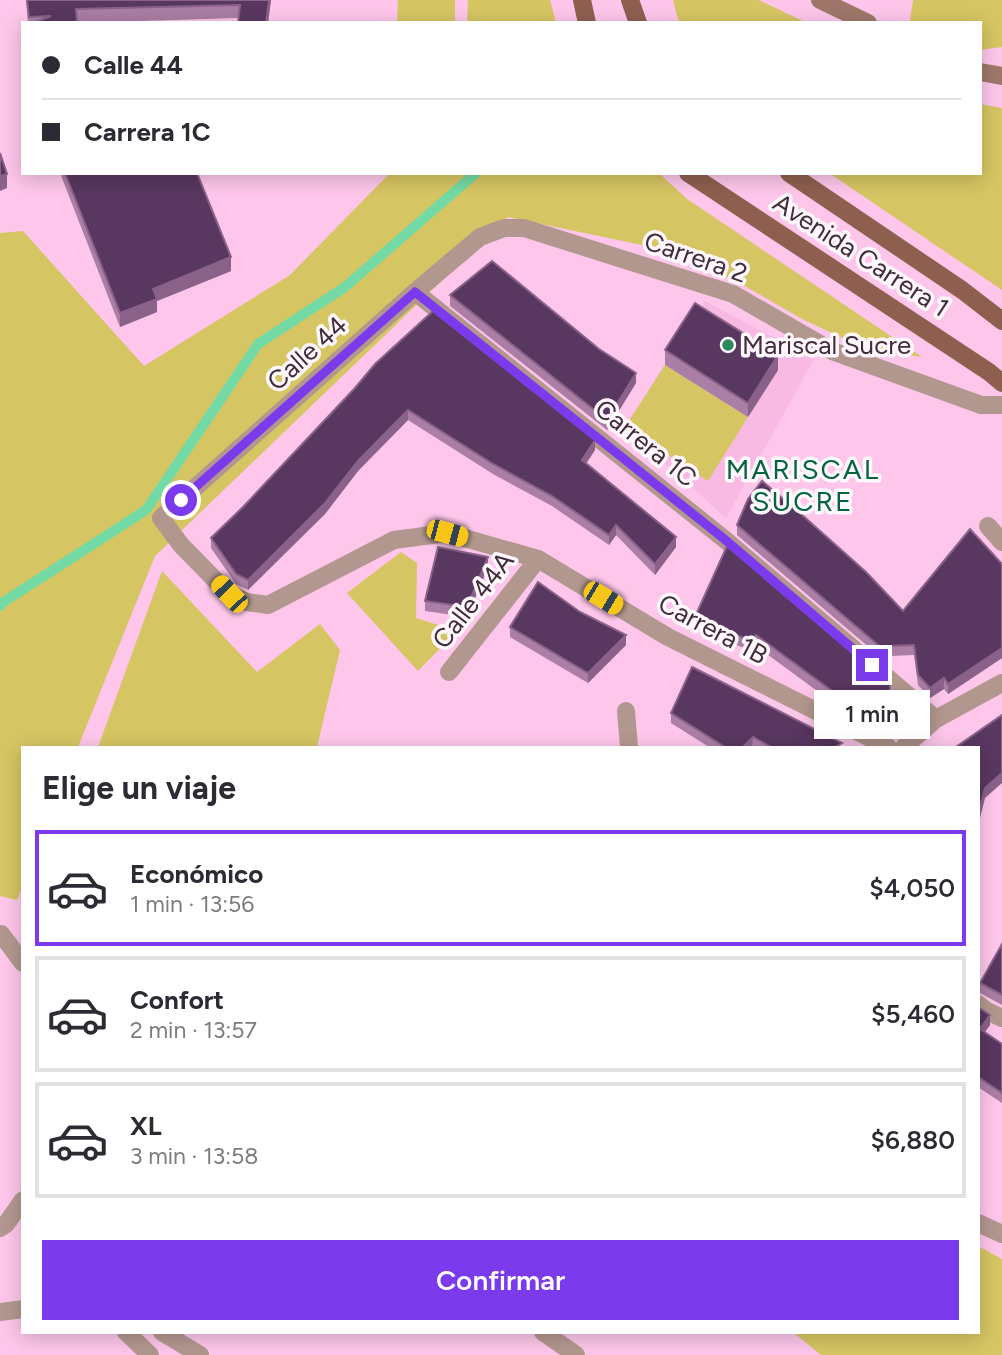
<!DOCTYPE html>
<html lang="es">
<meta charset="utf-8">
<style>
:root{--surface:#fff;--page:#f7f7f7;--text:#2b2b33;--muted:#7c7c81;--line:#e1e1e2;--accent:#7c3aed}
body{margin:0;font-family:Figtree,sans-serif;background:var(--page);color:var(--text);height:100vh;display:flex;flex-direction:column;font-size:26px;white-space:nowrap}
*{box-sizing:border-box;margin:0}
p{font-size:23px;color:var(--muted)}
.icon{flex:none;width:38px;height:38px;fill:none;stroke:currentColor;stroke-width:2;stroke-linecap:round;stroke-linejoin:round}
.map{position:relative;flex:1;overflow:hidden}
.side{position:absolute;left:21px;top:746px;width:959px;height:588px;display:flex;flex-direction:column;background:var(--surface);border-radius:0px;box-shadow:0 4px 18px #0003}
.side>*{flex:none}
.banner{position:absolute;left:21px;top:21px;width:961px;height:154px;border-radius:0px;box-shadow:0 4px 18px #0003;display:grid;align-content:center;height:154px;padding:0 21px;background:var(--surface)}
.end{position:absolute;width:32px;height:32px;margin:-16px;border:9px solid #7c3aed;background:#fff;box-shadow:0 0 0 4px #fff}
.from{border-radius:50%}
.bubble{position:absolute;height:49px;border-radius:0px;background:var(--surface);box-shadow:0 4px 18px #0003;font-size:23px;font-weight:600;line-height:49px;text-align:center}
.car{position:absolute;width:21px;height:42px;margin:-21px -10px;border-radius:9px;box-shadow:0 0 5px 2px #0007;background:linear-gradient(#f5c518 24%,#345 0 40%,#f5c518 0 76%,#345 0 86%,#f5c518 0)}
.banner b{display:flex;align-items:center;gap:24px;height:66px;font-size:26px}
.banner b+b{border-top:2px solid var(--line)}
.banner i{width:18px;height:18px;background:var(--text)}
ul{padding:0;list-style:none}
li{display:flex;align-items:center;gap:21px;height:116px;margin:0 14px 10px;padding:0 7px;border:4px solid var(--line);border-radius:0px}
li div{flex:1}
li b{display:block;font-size:26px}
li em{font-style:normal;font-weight:600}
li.current{border-color:var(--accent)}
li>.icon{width:63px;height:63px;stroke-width:1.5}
h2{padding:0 21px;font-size:32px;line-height:84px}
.button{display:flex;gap:14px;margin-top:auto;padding:14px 21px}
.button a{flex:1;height:80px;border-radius:0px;background:var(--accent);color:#fff;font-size:28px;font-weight:600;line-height:80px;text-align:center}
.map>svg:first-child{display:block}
.built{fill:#f8bae3}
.green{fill:#d6c563}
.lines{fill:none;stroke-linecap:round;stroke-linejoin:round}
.stream{stroke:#73daa5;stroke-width:10}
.minor{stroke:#b2978e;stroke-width:18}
.secondary{stroke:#9e776a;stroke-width:18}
.primary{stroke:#8e5f4f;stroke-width:18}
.wall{fill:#aa7ea5}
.shaded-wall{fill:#8a6289}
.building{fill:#583760;stroke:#8a6289;stroke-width:2}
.route{stroke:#7c3aed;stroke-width:9}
.poi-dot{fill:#2d885e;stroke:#fef8fc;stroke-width:2.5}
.labels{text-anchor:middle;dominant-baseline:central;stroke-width:7;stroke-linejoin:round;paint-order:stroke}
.street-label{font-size:26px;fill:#412c3a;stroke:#fef8fc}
.poi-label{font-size:26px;fill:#412c3a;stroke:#fef8fc;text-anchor:start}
.neighbourhood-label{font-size:28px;letter-spacing:2px;fill:#046440;stroke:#fef8fc}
</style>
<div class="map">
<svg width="1002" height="1355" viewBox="0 0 1002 1355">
<rect width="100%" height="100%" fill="#fdc6ea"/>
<!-- built -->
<polygon class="built" points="705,301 814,359 726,518 625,427"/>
<!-- green -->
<g class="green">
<polygon points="398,0 455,0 455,23 397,23"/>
<polygon points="468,0 550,0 556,23 467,23"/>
<polygon points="673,0 759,0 807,23 679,23"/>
<polygon points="913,0 1002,0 1002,47 980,50 980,23 914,23 910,21"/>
<polygon points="980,104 1002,108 1002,290 829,173 980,173"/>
<polygon points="390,173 659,173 687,199 922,357 866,349 802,319 736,281 661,249 508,217 155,556 78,747 23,747 23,886 17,900 0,896 0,233 23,231 144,366 290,275"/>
<polygon points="665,365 748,417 708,481 625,427"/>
<polygon points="401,552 417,563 416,618 457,631 418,671 347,593"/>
<polygon points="162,571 257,672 320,624 340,650 317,747 98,747"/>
<polygon points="978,1246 1002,1259 1002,1355 821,1355 793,1332 978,1332"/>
</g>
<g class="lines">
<!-- stream -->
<polyline class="stream" points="0,606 2,603 146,510 258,344 345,287 476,173"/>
<!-- minor -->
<g class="minor">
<polyline points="415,292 723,538 936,719"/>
<polyline points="988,526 1002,542"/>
<polyline points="449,672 538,559"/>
<polyline points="626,711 629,747"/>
<polyline points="888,747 668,637 538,559 447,533 394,540 268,605 247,602 229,594 181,545 161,518 415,292 480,237 504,228 524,228 733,294 832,351 981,405 1002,405"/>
<polyline points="904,747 936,719 1002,683"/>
<polyline points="1,934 23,963"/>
<polyline points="978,1004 987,1011 1002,1018"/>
<polyline points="978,1223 1002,1234"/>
<polyline points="0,1228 6,1224 23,1200"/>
<polyline points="0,1312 23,1309"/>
<polyline points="126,1332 150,1355"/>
<polyline points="162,1332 200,1355"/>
<polyline points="543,1332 576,1355"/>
</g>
<!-- secondary -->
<g class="secondary">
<polyline points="820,0 868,23"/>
<polyline points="980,72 1002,76"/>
</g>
<!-- primary -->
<g class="primary">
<polyline points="582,0 587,23"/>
<polyline points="630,0 638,23"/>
<polyline points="688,173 989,372 1002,383"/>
<polyline points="789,173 962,290 1002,321"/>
</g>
</g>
<!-- wall -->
<g class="wall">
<polygon points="26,0 271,0 268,23 238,18 77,23 28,23"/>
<polygon points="60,173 197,173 231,271 157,301 157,312 120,327"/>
<polygon points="450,295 599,349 636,383 607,430 450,306"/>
<polygon points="665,350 778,370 748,417 665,365"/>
<polygon points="355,388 595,450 586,463 676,547 655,575 616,535 609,545 552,506 493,474 408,420 358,471 325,514 248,590 236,584 211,548 211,538 243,507"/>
<polygon points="737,525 903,611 1002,564 1002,658 948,694 944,689 930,698 918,685 914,655 891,656 891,666 737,535"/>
<polygon points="727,546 889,723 879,730 854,718 756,646 752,651 694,629 694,619"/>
<polygon points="488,567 467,617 425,611 425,601"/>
<polygon points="510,627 626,645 588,683 510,637"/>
<polygon points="671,713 842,747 709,747 671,723"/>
<polygon points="1002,944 1002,1005 980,993 980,983"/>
<polygon points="978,1007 990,1025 984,1032 1002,1044 1002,1103 978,1087"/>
</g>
<!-- shaded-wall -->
<g class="shaded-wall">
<polygon points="269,0 271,0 268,23 266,23"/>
<polygon points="7,174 7,188 0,191 0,176"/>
<polygon points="231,257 231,271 157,301 157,312 120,327 120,313 153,289"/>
<polygon points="778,355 778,370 748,417 748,403"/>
<polygon points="636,373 636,383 607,430 607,420"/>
<polygon points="408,410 408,420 358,471 325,514 248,590 248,580 358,461"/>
<polygon points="595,440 595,450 582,470 582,460"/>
<polygon points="616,525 616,535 609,545 609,535"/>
<polygon points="676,537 676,547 655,575 655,564"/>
<polygon points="488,557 488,567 467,617 467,607"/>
<polygon points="626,635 626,645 588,683 588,673"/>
<polygon points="756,635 756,646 752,651 752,641"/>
<polygon points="1002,648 1002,658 948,694 948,684"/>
<polygon points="944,678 944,689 930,698 930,688"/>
<polygon points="890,685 889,723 879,730 879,720"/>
<polygon points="753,737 752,747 743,747"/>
<polygon points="1002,773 1002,783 985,798 978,826 978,816 985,788"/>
<polygon points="990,1015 990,1025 980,1039 980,1029"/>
</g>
<!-- building -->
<g class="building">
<polygon points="27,0 269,0 266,23 238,23 240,5 76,9 77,23 33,23 51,16 29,17"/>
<polygon points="0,153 7,174 0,176"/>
<polygon points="65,173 197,173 231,257 153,289 157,299 120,313"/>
<polygon points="492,261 599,349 636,373 607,420 450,295"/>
<polygon points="695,303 778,355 748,403 665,350"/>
<polygon points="433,311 595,440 582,460 676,537 655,564 616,525 609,535 552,496 493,464 408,410 358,461 325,503 248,580 236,574 211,538 243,507 355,388 375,364"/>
<polygon points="762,481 801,514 866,572 903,611 970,529 1002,564 1002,648 948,684 944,678 930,688 918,675 914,645 891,646 891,656 737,525 748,499"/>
<polygon points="727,546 890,685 889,713 879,720 854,707 756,635 752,641 694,619"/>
<polygon points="438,547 488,557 467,607 425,601"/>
<polygon points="538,582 580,612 626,635 588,673 510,627"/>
<polygon points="692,667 842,743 835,747 771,747 753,737 743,747 725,747 671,713"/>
<polygon points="1002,715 1002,773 985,788 978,816 978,747 956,747"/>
<polygon points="1002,944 1002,995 980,983"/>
<polygon points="978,1007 990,1015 980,1029 1002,1044 1002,1093 978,1077"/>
</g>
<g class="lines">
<!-- route -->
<polyline class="route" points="181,500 415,292 723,538 872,665"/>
</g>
<!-- markers -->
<circle class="poi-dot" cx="728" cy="345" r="7"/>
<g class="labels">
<!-- street labels -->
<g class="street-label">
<text transform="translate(861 255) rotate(33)">Avenida Carrera 1</text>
<text transform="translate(696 257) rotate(19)">Carrera 2</text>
<text transform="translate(307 353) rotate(-42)">Calle 44</text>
<text transform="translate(646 443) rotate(39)">Carrera 1C</text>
<text transform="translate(473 600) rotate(-52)">Calle 44A</text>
<text transform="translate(713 629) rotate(28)">Carrera 1B</text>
</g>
<!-- poi labels -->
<g class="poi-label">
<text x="742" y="345">Mariscal Sucre</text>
</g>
<!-- neighbourhood labels -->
<g class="neighbourhood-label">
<text x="803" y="469">MARISCAL<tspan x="803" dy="32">SUCRE</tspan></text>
</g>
</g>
</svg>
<i class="end from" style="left:181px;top:500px"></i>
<i class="end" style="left:872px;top:665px"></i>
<div class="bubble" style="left:814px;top:690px;width:116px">1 min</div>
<i class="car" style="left:447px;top:533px;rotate:105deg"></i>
<i class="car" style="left:229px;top:594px;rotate:316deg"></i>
<i class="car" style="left:603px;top:598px;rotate:121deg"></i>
<div class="banner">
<b><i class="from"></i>Calle 44</b>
<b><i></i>Carrera 1C</b>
</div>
<section class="side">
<h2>Elige un viaje</h2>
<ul>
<li class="current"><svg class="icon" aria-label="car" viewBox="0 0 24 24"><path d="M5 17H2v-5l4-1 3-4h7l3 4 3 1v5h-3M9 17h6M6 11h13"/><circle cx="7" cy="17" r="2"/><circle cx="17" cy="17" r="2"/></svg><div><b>Económico</b><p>1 min · 13:56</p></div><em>$4,050</em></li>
<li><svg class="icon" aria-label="car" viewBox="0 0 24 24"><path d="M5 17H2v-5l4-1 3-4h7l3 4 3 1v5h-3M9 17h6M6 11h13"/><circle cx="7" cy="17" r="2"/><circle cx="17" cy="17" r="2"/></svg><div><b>Confort</b><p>2 min · 13:57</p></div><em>$5,460</em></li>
<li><svg class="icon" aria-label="car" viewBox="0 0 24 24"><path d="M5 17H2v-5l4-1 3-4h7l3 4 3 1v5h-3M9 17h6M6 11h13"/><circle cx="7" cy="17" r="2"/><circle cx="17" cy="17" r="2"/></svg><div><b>XL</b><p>3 min · 13:58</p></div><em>$6,880</em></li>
</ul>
<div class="button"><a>Confirmar</a></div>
</section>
</div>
